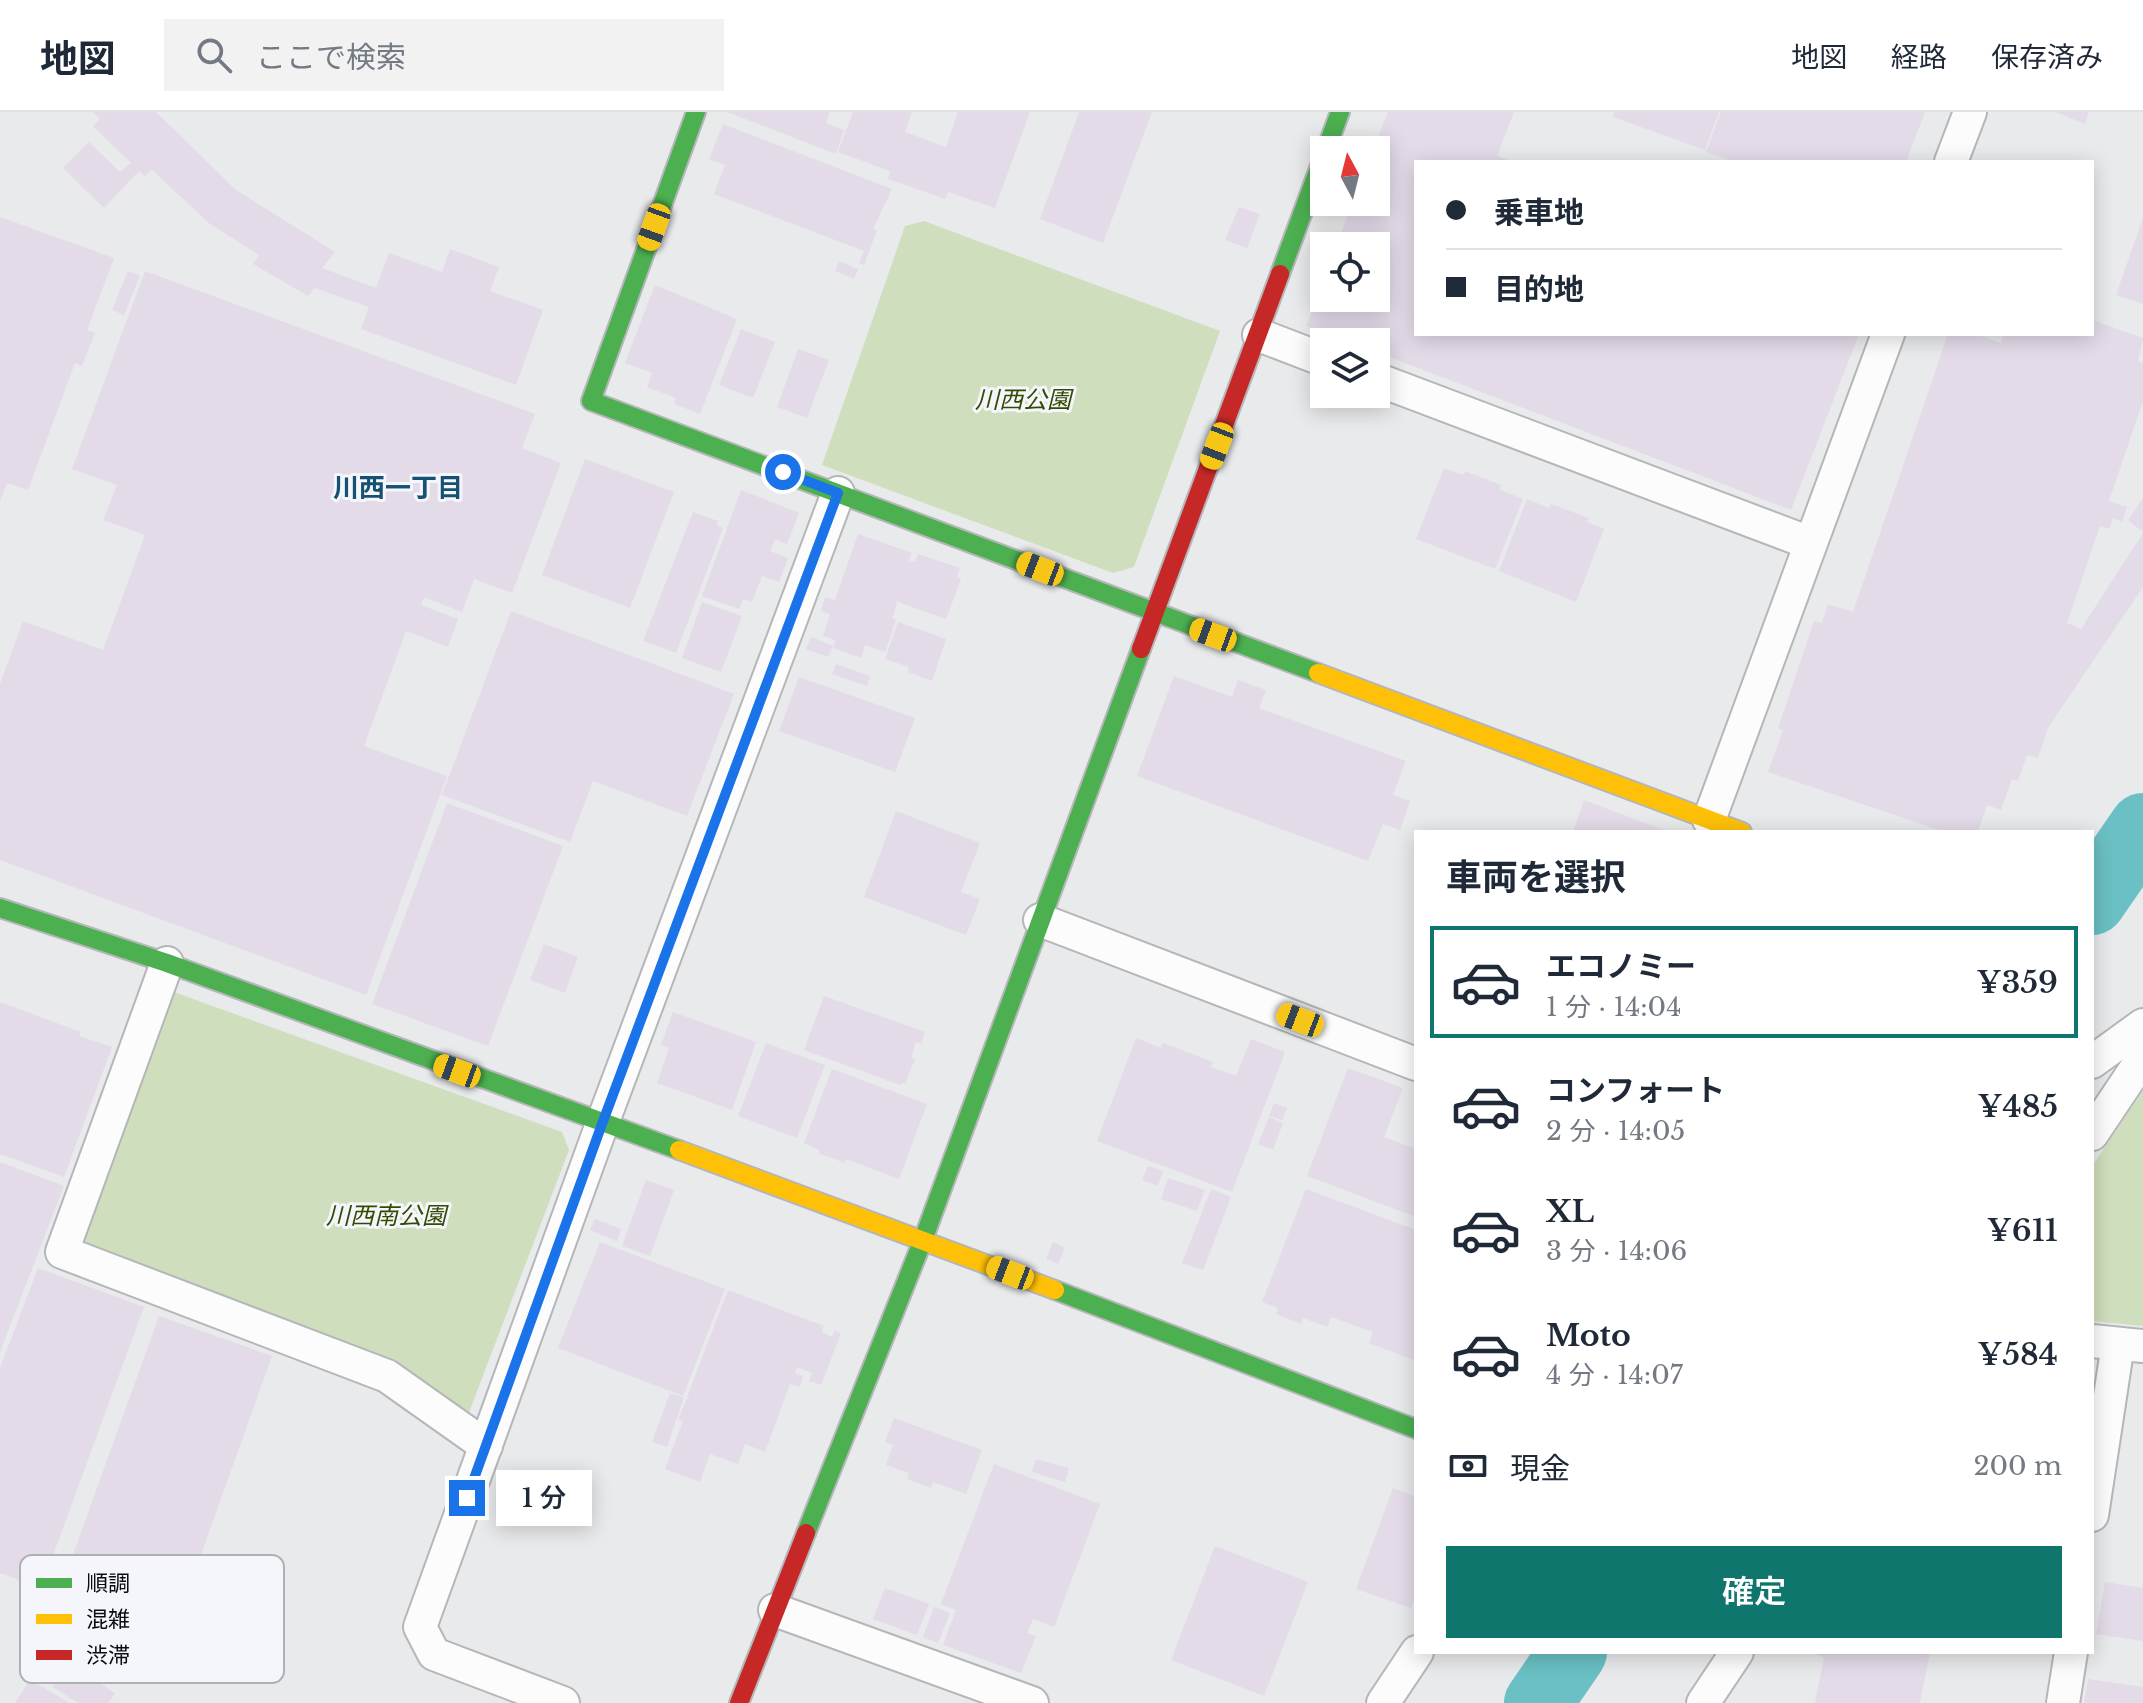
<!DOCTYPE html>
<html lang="ja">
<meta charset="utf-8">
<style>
:root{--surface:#fff;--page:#f2f2f3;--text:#1f2937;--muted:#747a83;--line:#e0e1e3;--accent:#0f766e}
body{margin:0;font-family:"Libre Baskerville","Noto Sans JP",serif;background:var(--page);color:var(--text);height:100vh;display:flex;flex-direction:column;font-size:30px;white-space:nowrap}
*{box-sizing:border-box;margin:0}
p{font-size:26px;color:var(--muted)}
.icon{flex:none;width:44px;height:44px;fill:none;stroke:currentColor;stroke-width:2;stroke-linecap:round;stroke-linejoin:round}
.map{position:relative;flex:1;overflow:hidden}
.side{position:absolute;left:1414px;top:718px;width:680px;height:824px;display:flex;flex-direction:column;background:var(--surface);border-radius:0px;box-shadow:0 4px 20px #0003}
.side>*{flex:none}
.guide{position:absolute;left:1414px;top:48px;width:680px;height:176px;border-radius:0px;box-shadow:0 4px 20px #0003;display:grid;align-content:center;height:176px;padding:0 32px;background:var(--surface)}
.needle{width:52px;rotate:353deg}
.fabs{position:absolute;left:1310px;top:24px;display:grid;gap:16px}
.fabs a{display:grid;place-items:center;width:80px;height:80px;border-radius:0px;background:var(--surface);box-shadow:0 4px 20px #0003;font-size:40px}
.end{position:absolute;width:36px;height:36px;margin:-18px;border:10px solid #1a73e8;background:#fff;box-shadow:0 0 0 4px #fff}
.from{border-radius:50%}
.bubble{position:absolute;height:56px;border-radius:0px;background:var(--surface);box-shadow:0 4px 20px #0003;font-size:26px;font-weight:600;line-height:56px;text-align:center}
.car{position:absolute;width:24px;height:48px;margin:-24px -12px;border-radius:10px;box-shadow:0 0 6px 2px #0007;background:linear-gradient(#f5c518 24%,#345 0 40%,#f5c518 0 76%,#345 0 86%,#f5c518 0)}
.guide b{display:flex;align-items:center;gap:28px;height:76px;font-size:30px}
.guide b+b{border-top:2px solid var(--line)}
.guide i{width:20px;height:20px;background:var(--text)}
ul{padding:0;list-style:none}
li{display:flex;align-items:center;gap:24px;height:112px;margin:0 16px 12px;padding:0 16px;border:4px solid transparent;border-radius:0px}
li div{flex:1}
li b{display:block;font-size:30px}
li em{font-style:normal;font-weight:600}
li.selected{border-color:var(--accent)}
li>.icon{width:72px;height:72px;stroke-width:1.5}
h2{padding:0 32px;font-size:36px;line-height:96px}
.pay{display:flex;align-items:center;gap:20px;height:88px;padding:0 32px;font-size:30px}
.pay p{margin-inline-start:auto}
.cta{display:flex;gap:16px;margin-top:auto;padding:16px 32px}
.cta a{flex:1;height:92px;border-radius:0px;background:var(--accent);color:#fff;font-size:32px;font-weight:600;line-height:92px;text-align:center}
header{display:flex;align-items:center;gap:48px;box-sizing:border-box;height:112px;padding:0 40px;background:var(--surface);border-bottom:2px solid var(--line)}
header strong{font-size:38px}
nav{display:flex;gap:44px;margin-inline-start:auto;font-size:28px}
.search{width:560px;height:72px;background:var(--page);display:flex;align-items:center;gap:20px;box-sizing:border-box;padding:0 28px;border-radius:0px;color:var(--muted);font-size:30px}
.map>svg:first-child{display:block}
.green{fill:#cfdebd}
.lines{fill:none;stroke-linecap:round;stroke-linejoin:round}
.river{stroke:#6ac0c4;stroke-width:68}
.building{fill:#e4dbe9}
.street-casing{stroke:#b5b6b8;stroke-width:36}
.fast-casing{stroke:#b5b6b8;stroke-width:22}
.slow-casing{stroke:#b5b6b8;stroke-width:22}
.jam-casing{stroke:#b5b6b8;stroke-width:22}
.street{stroke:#fcfcfc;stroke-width:32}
.fast{stroke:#4caf50;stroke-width:18}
.slow{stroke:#ffc107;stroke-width:18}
.jam{stroke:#c62828;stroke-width:18}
.route{stroke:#1a73e8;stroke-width:10}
.labels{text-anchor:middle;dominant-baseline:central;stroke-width:6;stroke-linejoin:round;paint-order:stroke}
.park-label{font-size:24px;font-style:italic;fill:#354a00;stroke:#f4f6fb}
.neighbourhood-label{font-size:26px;font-weight:bold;fill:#165172;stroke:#f4f6fb}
.key{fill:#f4f6fb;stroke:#aeb0b4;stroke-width:2}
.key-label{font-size:22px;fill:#0b0c0d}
</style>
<header>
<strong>地図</strong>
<div class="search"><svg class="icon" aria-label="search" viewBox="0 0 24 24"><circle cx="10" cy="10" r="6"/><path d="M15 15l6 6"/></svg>ここで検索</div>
<nav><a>地図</a><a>経路</a><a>保存済み</a></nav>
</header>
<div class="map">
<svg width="2143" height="1591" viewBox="0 0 2143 1591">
<rect width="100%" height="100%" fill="#e8eaec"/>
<!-- green -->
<g class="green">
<polygon points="924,109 1220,219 1134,455 1113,461 822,353 905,114"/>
<polygon points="171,879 562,1020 569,1038 468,1303 88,1140 79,1124"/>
<polygon points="2143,979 2143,1214 2092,1209 2092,1054"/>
</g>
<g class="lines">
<!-- river -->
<g class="river">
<polyline points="2092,789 2143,715"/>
<polyline points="1538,1591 1573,1540"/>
</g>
</g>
<!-- building -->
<g class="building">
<polygon points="93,0 156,0 236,78 335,140 322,156 376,176 389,141 442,160 450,137 499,155 490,179 543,198 516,273 361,217 369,195 315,176 308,184 253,152 259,143 210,112 152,58 145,64 139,59 104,96 63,56 89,30 120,60 131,51 93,14 100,7"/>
<polygon points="727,0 830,0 825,13 826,11 844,18 836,42"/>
<polygon points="853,0 912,0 905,20 946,35 958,0 1030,0 995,96 948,80 945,87 888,67 890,59 838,40"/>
<polygon points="1079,0 1152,0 1103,131 1040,107"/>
<polygon points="1388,0 1514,0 1497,44 1513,50 1416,50 1416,222 1859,222 1791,398 1376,240 1376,230 1349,230 1306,214 1324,167 1324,186 1376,186 1376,134 1336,134 1353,90 1376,90 1376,38 1373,38"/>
<polygon points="1615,0 1719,0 1705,38 1613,5"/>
<polygon points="1721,0 1925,0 1906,50 1735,50 1706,40"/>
<polygon points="2056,0 2089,0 2085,12"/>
<polygon points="723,12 892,77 873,117 877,118 864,153 859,151 864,139 714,82 725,53 709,47"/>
<polygon points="1239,95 1260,102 1247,136 1225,128"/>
<polygon points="0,105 114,146 87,218 95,221 82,254 75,251 28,378 7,371 0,389"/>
<polygon points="2143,106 2143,192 2116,183"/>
<polygon points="839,149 858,157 854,167 835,159"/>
<polygon points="128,159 140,164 124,203 112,198"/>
<polygon points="145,159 535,302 522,336 561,351 512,481 474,467 462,500 424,485 421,493 458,507 448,535 406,519 364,634 447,664 366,883 0,748 0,572 23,509 103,538 145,423 103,408 117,373 72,357"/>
<polygon points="655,173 737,207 700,302 674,292 676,286 647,275 652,261 625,251"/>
<polygon points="2092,208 2143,226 2138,249 2143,251 2143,289 2109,389 2127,395 2122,410 2113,406 2109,417 2100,414 2067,511 2081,517 2143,421 2143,475 2048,616 2038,646 2027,643 2018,669 2012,667 2001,698 1987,693 1978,720 1945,720 1768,660 1783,618 1778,616 1814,509 1822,511 1828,492 1853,500 1948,222 1975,222 2001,231 2003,222 2092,222"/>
<polygon points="741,217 775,230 753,286 719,273"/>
<polygon points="798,237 829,248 807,306 777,295"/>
<polygon points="585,347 674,380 630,496 542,463"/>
<polygon points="1444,356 1464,363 1465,359 1501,373 1499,377 1523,387 1495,457 1416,427"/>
<polygon points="741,378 799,401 787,432 775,427 770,439 788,446 779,470 762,464 752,490 743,487 739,497 702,484"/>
<polygon points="2143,386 2143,420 2128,408"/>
<polygon points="1527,387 1549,396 1551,392 1589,406 1587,410 1604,417 1576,490 1499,459"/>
<polygon points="693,400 718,409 717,413 723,416 676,541 643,529"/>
<polygon points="858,422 912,441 909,449 915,450 918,442 960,456 957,465 961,467 946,507 895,489 897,492 892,506 896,508 885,540 865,533 861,546 833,536 835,528 823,524 830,502 821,499 825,485 835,488"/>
<polygon points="702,490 742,504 721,560 682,546"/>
<polygon points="511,499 734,582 687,704 593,669 570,730 442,683"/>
<polygon points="898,510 946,527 932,569 908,560 909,555 885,547"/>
<polygon points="811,525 833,534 828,545 806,537"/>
<polygon points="836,552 870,564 867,574 832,562"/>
<polygon points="1174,564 1232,585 1238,568 1266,578 1259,596 1406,649 1393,683 1410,689 1400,718 1383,712 1368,749 1137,664"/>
<polygon points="799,565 915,606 895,660 779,619"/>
<polygon points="1584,688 1669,720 1573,720"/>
<polygon points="447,691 563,734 488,934 372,892"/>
<polygon points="896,699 980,731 961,780 980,787 966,823 864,785"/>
<polygon points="544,832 578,845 565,881 530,868"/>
<polygon points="824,884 925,920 921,932 916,930 911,946 915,947 905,972 902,971 900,973 804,938"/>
<polygon points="0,890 81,920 79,924 112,935 64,1065 0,1042"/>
<polygon points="673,900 756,930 732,998 657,971 669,936 661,933"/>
<polygon points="1136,926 1161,936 1163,931 1213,950 1211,955 1236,964 1251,927 1285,940 1232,1080 1097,1029"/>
<polygon points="766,931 825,953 797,1026 738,1004"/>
<polygon points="1348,956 1403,976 1384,1025 1416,1037 1416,1105 1307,1064"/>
<polygon points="832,957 927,992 899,1067 846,1047 845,1051 818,1041 820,1038 804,1031"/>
<polygon points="1274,991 1287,996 1282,1008 1269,1004"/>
<polygon points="1269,1005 1283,1011 1273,1038 1258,1032"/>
<polygon points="0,1050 64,1074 0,1240"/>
<polygon points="1148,1054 1163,1059 1158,1074 1142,1068"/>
<polygon points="1168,1066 1205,1078 1197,1099 1161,1087"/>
<polygon points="646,1068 674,1078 650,1144 622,1134"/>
<polygon points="1211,1077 1231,1085 1203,1158 1182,1151"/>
<polygon points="1306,1077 1416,1118 1416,1249 1369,1231 1373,1220 1331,1205 1327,1215 1303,1206 1301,1212 1276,1202 1278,1196 1262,1190"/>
<polygon points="595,1107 621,1117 617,1129 590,1118"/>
<polygon points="600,1130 725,1177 683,1284 558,1236"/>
<polygon points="1053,1130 1065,1136 1058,1152 1046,1147"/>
<polygon points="38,1156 144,1195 41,1476 0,1461 0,1256"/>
<polygon points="728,1178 824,1214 822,1220 832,1225 835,1218 841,1221 821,1273 809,1269 812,1261 797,1255 795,1261 803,1264 800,1275 790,1272 765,1340 745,1332 738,1352 710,1342 700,1370 665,1357 683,1309 678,1308 687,1286 690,1288 687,1285"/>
<polygon points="159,1204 272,1244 188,1479 199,1483 179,1539 168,1535 166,1538 53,1498"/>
<polygon points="670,1281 684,1285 667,1335 652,1330"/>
<polygon points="894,1306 982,1338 966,1382 933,1370 931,1376 907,1367 909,1361 886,1353 893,1333 885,1330"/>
<polygon points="1036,1347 1069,1356 1065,1370 1032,1360"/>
<polygon points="994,1352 1100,1392 1054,1515 1033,1507 1027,1521 1036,1524 1021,1561 943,1533 956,1498 941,1492"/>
<polygon points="1393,1376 1416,1385 1416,1483 1411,1496 1356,1477"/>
<polygon points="1215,1434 1308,1470 1264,1584 1171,1548"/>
<polygon points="2105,1470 2143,1476 2143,1529 2096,1522"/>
<polygon points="885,1476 929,1492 917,1523 873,1507"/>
<polygon points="934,1495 950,1501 938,1531 923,1525"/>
<polygon points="1807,1540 1930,1540 1920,1591 1815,1591 1824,1545"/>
<polygon points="68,1551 115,1581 109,1591 78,1591 53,1575"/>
<polygon points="2088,1567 2143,1575 2143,1591 2084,1591"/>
<polygon points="29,1569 43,1575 69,1591 15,1591"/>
</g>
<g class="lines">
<!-- street casing -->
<g class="street-casing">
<g id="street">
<polyline points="1951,50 1970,0"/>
<polyline points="1259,223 1324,248"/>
<polyline points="1376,267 1810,431"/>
<polyline points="1709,708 1888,222"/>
<polyline points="1040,808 1416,952"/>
<polyline points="167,851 62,1140 387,1264 486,1334"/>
<polyline points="2092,950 2143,913"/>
<polyline points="2092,1022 2143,946"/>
<polyline points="2092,1229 2143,1234"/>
<polyline points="2092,1403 2118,1232"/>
<polyline points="775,1498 1032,1591"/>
<polyline points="563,1591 434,1542 420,1515 602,1012 838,381"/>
<polyline points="1383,1591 1417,1540"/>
<polyline points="1703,1591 1737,1540"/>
<polyline points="2063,1591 2071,1540"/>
</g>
</g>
<!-- fast casing -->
<g class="fast-casing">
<g id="fast">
<polyline points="696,0 591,289 1318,561"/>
<polyline points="1326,38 1340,0"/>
<polyline points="1280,162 1324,43"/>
<polyline points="0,796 167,851 679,1038"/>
<polyline points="1055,1178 1416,1317"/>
<polyline points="806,1421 923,1128 1141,537"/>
</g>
</g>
<!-- slow casing -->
<g class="slow-casing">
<g id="slow">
<polyline points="1318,561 1742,720"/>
<polyline points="679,1038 1055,1178"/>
</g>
</g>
<!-- jam casing -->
<g class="jam-casing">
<g id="jam">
<polyline points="1141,537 1280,162"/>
<polyline points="739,1591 806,1421"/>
</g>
</g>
<!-- street -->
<use href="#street" class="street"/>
<!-- fast -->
<use href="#fast" class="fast"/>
<!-- slow -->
<use href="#slow" class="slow"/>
<!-- jam -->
<use href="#jam" class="jam"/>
</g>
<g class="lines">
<!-- route -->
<polyline class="route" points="467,1386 602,1012 838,381 783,360"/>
</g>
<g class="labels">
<!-- park labels -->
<g class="park-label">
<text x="1023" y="287">川西公園</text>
<text x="386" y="1103">川西南公園</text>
</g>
<!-- neighbourhood labels -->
<g class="neighbourhood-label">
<text x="398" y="376">川西一丁目</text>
</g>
</g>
<!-- legend -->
<rect x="20" y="1443" width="264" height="128" rx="12" class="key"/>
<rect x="36" y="1466" width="36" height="10" fill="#4caf50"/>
<rect x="36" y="1502" width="36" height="10" fill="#ffc107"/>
<rect x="36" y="1538" width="36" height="10" fill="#c62828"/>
<g class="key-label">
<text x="86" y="1479">順調</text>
<text x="86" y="1515">混雑</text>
<text x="86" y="1551">渋滞</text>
</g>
</svg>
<div class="fabs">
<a><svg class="needle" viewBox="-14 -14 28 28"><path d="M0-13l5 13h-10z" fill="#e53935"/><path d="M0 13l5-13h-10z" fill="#747a83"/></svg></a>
<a><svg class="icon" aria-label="locate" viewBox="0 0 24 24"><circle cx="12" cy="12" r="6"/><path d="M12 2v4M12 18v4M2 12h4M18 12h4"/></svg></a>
<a><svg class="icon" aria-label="layers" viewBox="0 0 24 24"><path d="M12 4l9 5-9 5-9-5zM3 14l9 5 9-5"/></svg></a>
</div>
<i class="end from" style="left:783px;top:360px"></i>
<i class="end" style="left:467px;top:1386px"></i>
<div class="bubble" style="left:496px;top:1358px;width:96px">1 分</div>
<i class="car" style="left:654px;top:115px;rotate:200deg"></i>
<i class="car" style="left:1217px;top:334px;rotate:201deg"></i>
<i class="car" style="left:1040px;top:457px;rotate:291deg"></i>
<i class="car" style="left:1213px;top:523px;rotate:290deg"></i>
<i class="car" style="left:1300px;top:908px;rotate:291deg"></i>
<i class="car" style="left:457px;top:959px;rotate:290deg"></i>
<i class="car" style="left:1010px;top:1161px;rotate:291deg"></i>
<div class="guide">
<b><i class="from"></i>乗車地</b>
<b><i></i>目的地</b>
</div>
<section class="side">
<h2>車両を選択</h2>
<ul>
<li class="selected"><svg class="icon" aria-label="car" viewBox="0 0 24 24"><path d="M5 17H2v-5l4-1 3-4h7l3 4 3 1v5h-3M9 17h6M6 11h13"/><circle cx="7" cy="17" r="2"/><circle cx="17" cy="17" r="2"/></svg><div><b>エコノミー</b><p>1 分 · 14:04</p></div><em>¥359</em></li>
<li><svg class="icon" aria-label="car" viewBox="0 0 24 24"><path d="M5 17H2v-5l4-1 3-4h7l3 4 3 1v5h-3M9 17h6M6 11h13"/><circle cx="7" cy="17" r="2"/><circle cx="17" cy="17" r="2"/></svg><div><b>コンフォート</b><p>2 分 · 14:05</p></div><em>¥485</em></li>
<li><svg class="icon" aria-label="car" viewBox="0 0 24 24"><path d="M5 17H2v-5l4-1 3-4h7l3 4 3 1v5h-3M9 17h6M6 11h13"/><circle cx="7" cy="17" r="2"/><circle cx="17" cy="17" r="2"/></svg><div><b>XL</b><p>3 分 · 14:06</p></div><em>¥611</em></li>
<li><svg class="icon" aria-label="car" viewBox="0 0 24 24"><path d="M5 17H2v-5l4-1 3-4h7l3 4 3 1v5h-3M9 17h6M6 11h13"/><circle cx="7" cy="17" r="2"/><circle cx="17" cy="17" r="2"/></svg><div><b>Moto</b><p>4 分 · 14:07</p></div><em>¥584</em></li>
</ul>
<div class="pay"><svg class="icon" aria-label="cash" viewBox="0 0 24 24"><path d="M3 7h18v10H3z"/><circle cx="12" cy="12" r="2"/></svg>現金<p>200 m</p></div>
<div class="cta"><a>確定</a></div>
</section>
</div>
